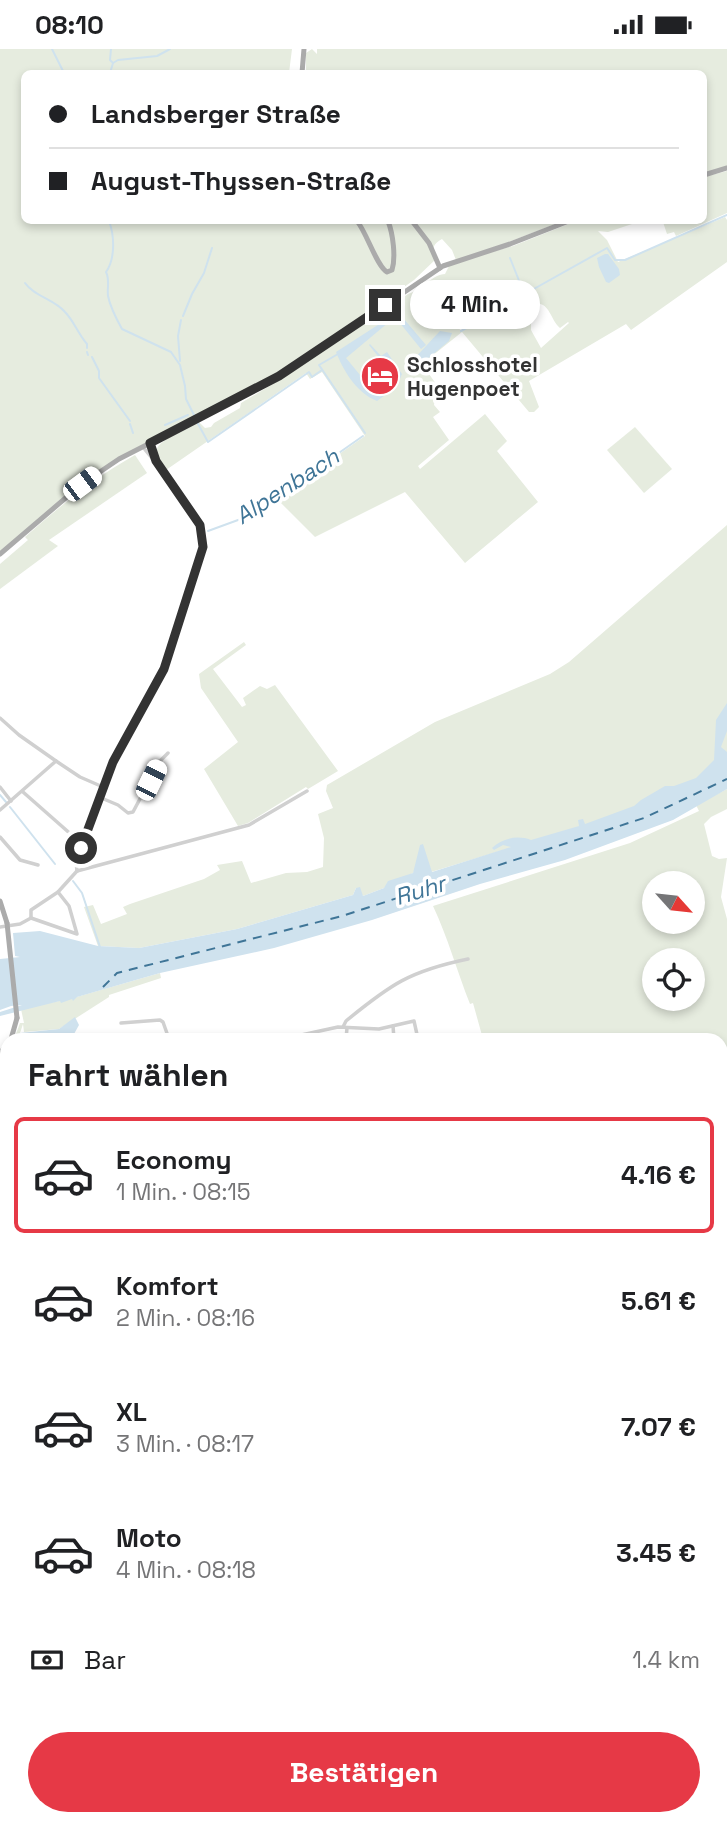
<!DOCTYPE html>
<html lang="de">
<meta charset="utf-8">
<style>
:root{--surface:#fff;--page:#f6f6f6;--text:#202124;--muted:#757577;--line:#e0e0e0;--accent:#e63946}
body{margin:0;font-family:"Space Grotesk",sans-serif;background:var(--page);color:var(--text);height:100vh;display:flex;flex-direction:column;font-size:26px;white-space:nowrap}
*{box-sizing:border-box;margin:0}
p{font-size:23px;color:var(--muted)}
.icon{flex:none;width:38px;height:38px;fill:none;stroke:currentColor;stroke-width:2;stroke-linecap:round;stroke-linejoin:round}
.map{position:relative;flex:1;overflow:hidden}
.panel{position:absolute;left:0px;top:984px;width:728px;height:793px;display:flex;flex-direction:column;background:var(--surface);border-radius:21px 21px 0 0;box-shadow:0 4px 10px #0003}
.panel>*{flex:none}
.top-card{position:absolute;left:21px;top:21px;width:686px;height:154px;border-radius:10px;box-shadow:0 4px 10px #0003;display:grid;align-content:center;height:154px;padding:0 28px;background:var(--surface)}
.needle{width:46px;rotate:117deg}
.buttons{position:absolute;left:642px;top:822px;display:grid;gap:14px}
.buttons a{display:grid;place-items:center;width:63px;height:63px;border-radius:50%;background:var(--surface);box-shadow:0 4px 10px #0003;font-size:35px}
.end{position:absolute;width:32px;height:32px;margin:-16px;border:9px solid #333;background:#fff;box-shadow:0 0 0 4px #fff}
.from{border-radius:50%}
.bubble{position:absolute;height:49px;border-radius:24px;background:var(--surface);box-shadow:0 4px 10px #0003;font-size:23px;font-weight:700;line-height:49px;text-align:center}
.car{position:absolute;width:21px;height:42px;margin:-21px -10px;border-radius:9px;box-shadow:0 0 5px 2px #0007;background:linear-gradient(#fff 24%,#345 0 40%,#fff 0 76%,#345 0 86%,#fff 0)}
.top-card b{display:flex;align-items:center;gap:24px;height:66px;font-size:26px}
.top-card b+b{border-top:2px solid var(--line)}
.top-card i{width:18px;height:18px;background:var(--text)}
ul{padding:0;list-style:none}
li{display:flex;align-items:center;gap:21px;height:116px;margin:0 14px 10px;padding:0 14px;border:4px solid transparent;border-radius:10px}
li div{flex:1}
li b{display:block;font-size:26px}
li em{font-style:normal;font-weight:700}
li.selected{border-color:var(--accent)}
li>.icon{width:63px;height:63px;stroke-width:1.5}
h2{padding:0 28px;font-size:32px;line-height:84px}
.pay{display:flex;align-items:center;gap:18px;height:77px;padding:0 28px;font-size:26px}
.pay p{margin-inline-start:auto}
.cta{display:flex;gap:14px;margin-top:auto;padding:14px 28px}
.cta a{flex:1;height:80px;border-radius:42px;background:var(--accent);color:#fff;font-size:28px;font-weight:700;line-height:80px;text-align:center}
.status{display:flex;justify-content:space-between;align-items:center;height:49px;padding:0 35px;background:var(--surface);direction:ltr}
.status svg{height:19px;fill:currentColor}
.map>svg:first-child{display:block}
.green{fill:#e6ecdf;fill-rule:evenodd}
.water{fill:#cfe2ee}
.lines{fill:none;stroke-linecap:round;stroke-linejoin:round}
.stream{stroke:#cfe2ee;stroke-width:2}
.ferry{stroke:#3f7597;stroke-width:2;stroke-dasharray:9 7;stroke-linecap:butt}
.minor{stroke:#d0d0d0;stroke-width:3.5}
.major{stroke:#ababab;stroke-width:5}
.major-bridge{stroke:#ababab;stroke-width:5}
.route{stroke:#333;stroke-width:9}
.labels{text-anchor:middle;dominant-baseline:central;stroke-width:7;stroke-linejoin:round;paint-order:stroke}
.poi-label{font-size:21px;font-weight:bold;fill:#333;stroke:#fff;text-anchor:start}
.water-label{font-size:23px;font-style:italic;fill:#3f7597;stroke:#fff}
</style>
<div class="status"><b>08:10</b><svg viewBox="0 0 49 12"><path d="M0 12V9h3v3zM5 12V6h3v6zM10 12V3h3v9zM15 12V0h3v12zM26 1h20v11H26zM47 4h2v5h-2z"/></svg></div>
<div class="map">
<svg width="727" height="1775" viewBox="0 0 727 1775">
<rect width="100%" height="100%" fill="#fff"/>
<!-- green -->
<g class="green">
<path d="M0,0h292l-3,24h-265v148h539l-62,24 -45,15 -4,-10 -10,-11c-10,6 -10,9 -6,20l-22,21 -24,17 -127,85 -167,90 -96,80z"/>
<polygon points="312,0 317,5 317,0 727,0 727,117 704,124 704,24 306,24 306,4"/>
<polygon points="727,122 727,164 676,187 674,183 667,185 663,173 656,175 655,172 704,172 704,128"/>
<path d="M725,168l2,3v42l-96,68 -5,-6 -97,57 10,26 -5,5h-5l-67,-80 -40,32 19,27 -6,6 -1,8 6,7 -7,5 16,23 -31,26 2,3 65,-55 22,27 -10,10 41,51 -73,61 -60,-71 -90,45 -39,-39 89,-62 -43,-64 -12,7 -4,-6 -140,97c-3,-6 -10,-14 -9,-21 2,-9 33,-22 42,-27l6,6 6,-1 3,-4 26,-15 1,-5 32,-19 135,-90c14,-4 25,-20 37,-20l4,-8 7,-4 57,-16 63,-25h65l-33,11 -10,-1 9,9 11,22zM524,243l8,12c18,-4 17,14 28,24l8,-6 1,1 -28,25 -10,-18v-17l-11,-14 -58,32 -4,-3z"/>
<polygon points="635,378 672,420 644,444 607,401"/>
<path d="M135,406l12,18 -98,67 9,6 -58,43v-25l28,-24 -3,-3c35,-31 69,-59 110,-82z"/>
<polygon points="727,476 727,722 651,756 431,823 424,804 413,824 384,839 363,847 356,839 353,846 237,880 139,899 98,897 84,858 93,856 101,875 127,865 123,858 130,855 204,830 220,821 217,816 242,812 251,834 286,824 307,823 323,818 324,789 318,765 333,759 326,742 327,736 435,673 550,625 569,613"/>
<polygon points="244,593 246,596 213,620 242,658 246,656 243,649 260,637 267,640 275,636 338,722 308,740 306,738 248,774 238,777 204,720 238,693 201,639 199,625"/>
<path d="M727,740v20l-16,8 -7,7 8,32 7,3 8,-1 -6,39 6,22v204l-6,5v-89h-238l-10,-36 -3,1c-13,-33 -22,-66 -37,-98l197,-63 69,-32 -3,-6zM654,835h39v38h-39zM654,912h39v38h-39z"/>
<polygon points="160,924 161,929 109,946 109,948 59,980 24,983 23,975 18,990 14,990 20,974 24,974 21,960 73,949"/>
<polygon points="721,1183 727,1187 727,1287 721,1294"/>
<polygon points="727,1415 727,1438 724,1426 722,1426 727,1447 727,1621 721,1603 721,1416"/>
<polygon points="7,1682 7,1769 109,1769 113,1775 0,1775 0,1683"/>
</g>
<!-- water -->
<g class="water">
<polygon points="605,205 608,205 619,220 620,226 609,234 606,233 599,218 597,209"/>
<path d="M398,263l28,33 -5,4 -26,-32 -49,41 14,17 21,-15 -12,-15 1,-1 11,12 6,-4 15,22 -3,7 -9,5 -5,9 -8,6c-20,-8 -33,-29 -41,-49z"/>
<path d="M440,282l12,2 -3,8 -36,30 -6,-6c13,-11 22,-23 33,-34z"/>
<path d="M727,654v28l-6,16 6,5v37l-54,31 -108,40 -85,24 -108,36 -98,28 -114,25 -83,24 -4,4 -1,-2 -11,4 -1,-2 -60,15v-4l22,-7 -11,1 -11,4v-51l20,-2 -5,-1 -2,-23 27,-2 58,15 41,2 98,-19 116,-34 3,-7 4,-1 3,9 21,-8 4,-7 25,-8 7,-28 3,-1 9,28 79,-25 -8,-2 -9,5 -2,-2c10,-10 26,-13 39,-8l48,-14 -1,-6 5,-1 2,5 49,-18 7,-6 24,-14h9l22,-8 18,-18 2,-40z"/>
<polygon points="75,968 79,976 74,985 54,990 18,990 20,984 59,980"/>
</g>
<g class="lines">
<!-- stream -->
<g class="stream">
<polyline points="52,0 64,24"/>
<polyline points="113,14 118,11 157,7 170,0"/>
<polyline points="110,24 113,14 110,11 111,0"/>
<path d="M109,172c5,13 7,37 -3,51 4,8 1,15 2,24 2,10 9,24 14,33l49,23 9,13 5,21 1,13 9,18"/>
<polyline points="510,209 524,244"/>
<path d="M25,234c10,14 29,16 40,29 9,9 13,22 22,32v4"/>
<polyline points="523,246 607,199 615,211 625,211 727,166"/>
<polyline points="183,267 192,245 204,224 212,199"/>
<polyline points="461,282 519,250"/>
<polyline points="87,303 88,306"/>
<polyline points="338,305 319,316 365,384"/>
<polyline points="92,308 99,322 99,329 130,372"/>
<polyline points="180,312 178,287 181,271"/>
<polyline points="197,373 208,393 309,323 312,328 322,321"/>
<polyline points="130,375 133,384"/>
<polyline points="165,376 188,366"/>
<polyline points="208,482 249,467 363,387"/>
<polyline points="0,746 6,753"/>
<polyline points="10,758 55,815"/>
<polyline points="73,832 82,844 100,898"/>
<polyline points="721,1093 727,1088"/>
<polyline points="721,1118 727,1120"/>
</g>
<!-- ferry -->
<polyline class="ferry" points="103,938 117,924 342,867 644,769 727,730"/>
<!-- minor -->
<g class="minor">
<polyline points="150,394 155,410"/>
<polyline points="0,669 19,686 56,712"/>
<polyline points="0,738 11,752"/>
<polyline points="23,743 82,795"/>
<polyline points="99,748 118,756 128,764 133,763 160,712 168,704"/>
<polyline points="0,761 56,712 80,728 103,738"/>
<polyline points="0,788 20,811 38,816"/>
<path d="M77,822l-1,-10 37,-99 47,-84 43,-131c1,-34 -40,-74 -60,-100"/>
<polyline points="77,822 249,776 307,742"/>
<polyline points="31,869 77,885 69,857 58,843"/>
<polyline points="31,869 31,861 58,843 77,822"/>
<polyline points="0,878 20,875 31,869"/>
<polyline points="121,974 160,971 163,973 169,990"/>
<polyline points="393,977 394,990"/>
<path d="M343,978l3,-6c45,-37 64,-50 122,-62"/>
<polyline points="168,990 194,989 199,990"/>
<polyline points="283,990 338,978 379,980 414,972 418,990"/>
<polyline points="346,990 347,979"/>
<polyline points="0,1093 2,1092"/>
<polyline points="0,1156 7,1145"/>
<polyline points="0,1170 7,1175"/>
<polyline points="721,1179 727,1182"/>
<polyline points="721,1264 727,1265"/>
<polyline points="0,1340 7,1341"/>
<polyline points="0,1383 7,1383"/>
<polyline points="0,1504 7,1510"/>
<polyline points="4,1556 7,1563"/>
<polyline points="0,1559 7,1555"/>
<polyline points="721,1608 727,1633"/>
<polyline points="0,1660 7,1658"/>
<polyline points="721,1667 727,1667"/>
<polyline points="721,1705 727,1698"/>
<polyline points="721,1710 725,1714"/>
<polyline points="721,1735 727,1735"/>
<polyline points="111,1769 115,1775"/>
<polyline points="218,1769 238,1775"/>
<polyline points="391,1769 393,1775"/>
<polyline points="431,1769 433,1775"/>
<polyline points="208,1775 211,1769"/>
<polyline points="495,1775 498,1769"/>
</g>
<!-- major -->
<g class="major">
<polyline points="302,24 304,0"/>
<polyline points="704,126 727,119"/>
<path d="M357,172c10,12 20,46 30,51l5,-2c4,-13 1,-36 -4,-49"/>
<polyline points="412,172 429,194 440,219"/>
<polyline points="0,505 82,435 119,410 279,328 443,217 510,195 569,172"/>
<polyline points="0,852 7,874"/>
<polyline points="11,990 17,969"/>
<polyline points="0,1004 7,996"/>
<polyline points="721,1087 727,1082"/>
<polyline points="721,1124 727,1127"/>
<polyline points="0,1300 7,1299"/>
</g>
<!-- major-bridge -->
<polyline class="major-bridge" points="7,874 17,969"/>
</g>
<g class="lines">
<!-- route -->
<polyline class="route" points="81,799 113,713 164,620 203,498 200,476 156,412 150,394 279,327 385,256"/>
</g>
<!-- icons -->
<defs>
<g id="hotel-disc" transform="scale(2.0125)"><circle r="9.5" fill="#e63946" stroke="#fff"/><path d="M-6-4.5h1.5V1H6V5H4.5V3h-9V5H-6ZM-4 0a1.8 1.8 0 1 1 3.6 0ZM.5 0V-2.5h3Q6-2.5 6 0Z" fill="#fff"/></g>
</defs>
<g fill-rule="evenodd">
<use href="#hotel-disc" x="380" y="327"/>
</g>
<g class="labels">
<!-- poi labels -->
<g class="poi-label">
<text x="407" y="315">Schlosshotel<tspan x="407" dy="24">Hugenpoet</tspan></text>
</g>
<!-- water labels -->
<g class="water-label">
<text transform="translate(287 437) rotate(-33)">Alpenbach</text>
<text transform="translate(420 841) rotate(-17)">Ruhr</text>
</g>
</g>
</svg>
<div class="buttons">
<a><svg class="needle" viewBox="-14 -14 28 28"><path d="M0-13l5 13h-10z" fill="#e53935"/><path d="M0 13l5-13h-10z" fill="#757577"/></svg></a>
<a><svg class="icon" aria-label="locate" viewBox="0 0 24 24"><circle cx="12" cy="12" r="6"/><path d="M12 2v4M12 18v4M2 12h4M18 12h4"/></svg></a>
</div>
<i class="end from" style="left:81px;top:799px"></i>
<i class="end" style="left:385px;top:256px"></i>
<div class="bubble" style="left:410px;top:231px;width:130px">4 Min.</div>
<i class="car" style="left:82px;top:435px;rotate:53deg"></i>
<i class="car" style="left:151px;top:731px;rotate:26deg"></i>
<div class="top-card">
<b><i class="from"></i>Landsberger Straße</b>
<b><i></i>August-Thyssen-Straße</b>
</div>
<section class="panel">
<h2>Fahrt wählen</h2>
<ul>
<li class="selected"><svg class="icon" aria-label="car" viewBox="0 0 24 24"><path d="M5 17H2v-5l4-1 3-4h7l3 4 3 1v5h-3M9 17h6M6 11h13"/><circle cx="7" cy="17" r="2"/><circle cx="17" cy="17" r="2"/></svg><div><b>Economy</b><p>1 Min. · 08:15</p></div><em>4.16 €</em></li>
<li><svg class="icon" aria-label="car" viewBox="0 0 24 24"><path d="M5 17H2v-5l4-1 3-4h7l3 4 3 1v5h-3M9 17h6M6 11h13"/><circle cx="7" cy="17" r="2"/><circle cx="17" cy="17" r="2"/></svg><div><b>Komfort</b><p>2 Min. · 08:16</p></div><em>5.61 €</em></li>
<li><svg class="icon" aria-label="car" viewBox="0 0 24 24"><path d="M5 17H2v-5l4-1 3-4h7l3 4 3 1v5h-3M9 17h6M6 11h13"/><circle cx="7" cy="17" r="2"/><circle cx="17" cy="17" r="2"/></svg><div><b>XL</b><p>3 Min. · 08:17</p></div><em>7.07 €</em></li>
<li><svg class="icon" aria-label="car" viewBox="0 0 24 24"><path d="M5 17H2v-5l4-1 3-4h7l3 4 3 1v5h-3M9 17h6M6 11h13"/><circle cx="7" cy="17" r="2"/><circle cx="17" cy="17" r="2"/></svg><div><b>Moto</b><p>4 Min. · 08:18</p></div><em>3.45 €</em></li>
</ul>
<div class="pay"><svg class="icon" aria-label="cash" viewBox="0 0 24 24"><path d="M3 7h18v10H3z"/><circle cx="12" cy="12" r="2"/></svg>Bar<p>1.4 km</p></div>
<div class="cta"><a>Bestätigen</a></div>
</section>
</div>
